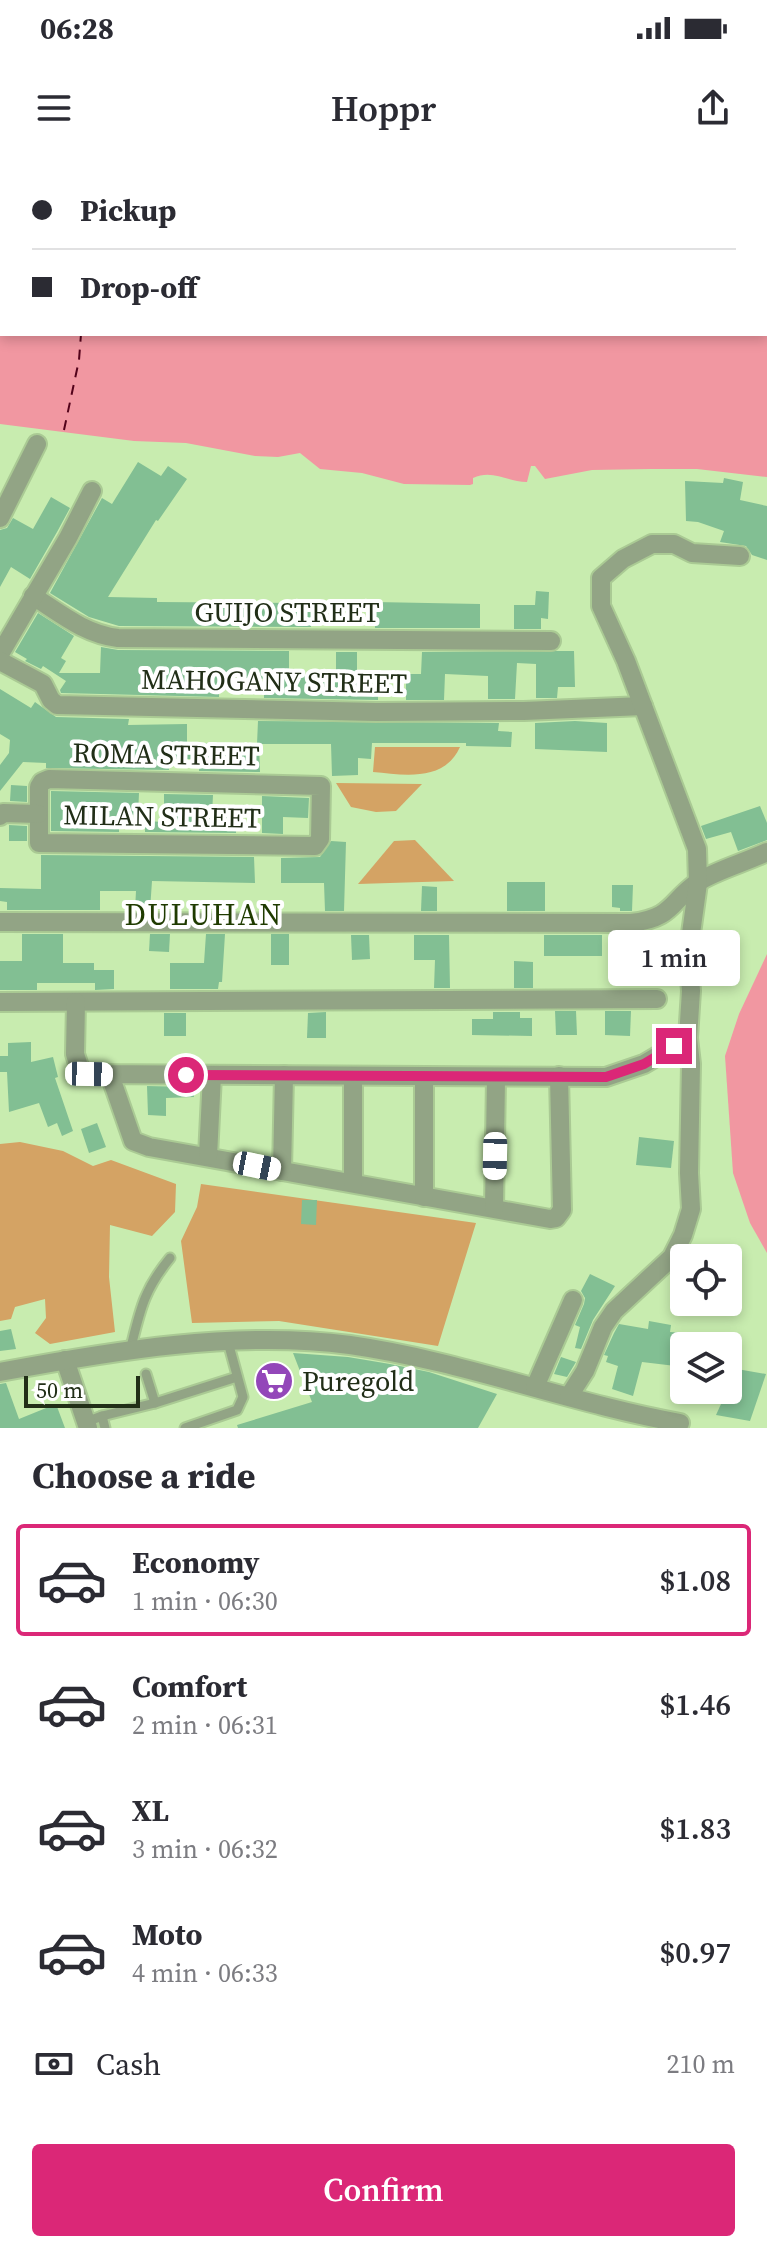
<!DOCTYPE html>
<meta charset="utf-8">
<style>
:root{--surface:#fff;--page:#f2f2f3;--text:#2b2b33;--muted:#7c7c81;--line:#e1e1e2;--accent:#db2777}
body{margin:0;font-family:"Source Serif 4",serif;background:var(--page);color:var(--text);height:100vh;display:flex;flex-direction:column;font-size:30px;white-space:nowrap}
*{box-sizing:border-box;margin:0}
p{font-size:26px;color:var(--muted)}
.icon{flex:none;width:44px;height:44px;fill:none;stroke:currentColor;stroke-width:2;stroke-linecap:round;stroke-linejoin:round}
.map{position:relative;height:1268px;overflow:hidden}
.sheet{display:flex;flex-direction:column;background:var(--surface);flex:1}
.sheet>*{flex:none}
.banner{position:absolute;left:0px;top:0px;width:768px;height:176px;box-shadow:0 4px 12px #0003;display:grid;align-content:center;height:176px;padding:0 32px;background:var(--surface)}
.controls{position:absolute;left:670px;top:1084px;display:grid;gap:16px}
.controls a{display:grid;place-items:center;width:72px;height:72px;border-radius:8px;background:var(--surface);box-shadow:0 4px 12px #0003;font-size:40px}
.scale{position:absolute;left:24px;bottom:20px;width:116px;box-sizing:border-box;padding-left:8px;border:4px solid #212e17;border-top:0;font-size:22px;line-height:28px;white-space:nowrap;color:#212e17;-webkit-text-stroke:6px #fff;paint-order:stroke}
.end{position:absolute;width:36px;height:36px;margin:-18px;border:10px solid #db2777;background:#fff;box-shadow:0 0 0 4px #fff}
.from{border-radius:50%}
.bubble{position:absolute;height:56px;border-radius:8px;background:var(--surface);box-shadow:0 4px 12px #0003;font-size:26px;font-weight:600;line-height:56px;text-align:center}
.car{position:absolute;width:24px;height:48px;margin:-24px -12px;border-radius:10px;box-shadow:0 0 6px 2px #0007;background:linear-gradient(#fff 24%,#345 0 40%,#fff 0 76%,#345 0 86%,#fff 0)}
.banner b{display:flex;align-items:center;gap:28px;height:76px;font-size:30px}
.banner b+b{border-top:2px solid var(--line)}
.banner i{width:20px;height:20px;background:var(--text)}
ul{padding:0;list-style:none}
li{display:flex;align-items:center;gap:24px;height:112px;margin:0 16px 12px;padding:0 16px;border:4px solid transparent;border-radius:8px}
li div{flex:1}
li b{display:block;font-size:30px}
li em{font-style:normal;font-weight:600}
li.current{border-color:var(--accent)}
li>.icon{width:72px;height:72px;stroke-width:1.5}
h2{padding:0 32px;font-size:36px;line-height:96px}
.pay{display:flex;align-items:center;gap:20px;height:88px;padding:0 32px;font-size:30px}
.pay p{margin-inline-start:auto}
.button{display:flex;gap:16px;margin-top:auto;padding:16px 32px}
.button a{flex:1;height:92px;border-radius:8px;background:var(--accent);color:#fff;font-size:32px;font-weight:600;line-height:92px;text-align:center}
.status{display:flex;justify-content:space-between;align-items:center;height:56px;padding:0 40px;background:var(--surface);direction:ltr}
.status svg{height:22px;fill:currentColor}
header{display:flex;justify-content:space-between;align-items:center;height:104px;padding:0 32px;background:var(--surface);font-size:36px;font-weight:600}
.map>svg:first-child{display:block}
.green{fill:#d4a364}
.water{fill:#f197a1;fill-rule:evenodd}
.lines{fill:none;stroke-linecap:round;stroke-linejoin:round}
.ferry{stroke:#53021a;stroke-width:2;stroke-dasharray:10 8;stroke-linecap:butt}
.building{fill:#82bf93}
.service-casing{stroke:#aaca94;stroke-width:13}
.minor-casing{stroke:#aaca94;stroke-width:22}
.service{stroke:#92a485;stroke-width:9}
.minor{stroke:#92a485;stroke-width:18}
.route{stroke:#db2777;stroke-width:10}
.labels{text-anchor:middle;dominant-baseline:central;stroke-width:8;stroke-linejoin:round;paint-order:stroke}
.street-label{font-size:28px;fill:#212e17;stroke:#fff}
.poi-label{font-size:28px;fill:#212e17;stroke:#fff;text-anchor:start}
.neighbourhood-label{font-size:30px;letter-spacing:2px;fill:#1f3b00;stroke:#fff}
</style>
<div class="status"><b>06:28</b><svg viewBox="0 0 49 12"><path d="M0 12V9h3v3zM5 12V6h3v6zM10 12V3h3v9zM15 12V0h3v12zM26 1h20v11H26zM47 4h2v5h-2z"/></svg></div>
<header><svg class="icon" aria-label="menu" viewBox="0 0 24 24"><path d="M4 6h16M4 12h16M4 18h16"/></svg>Hoppr<svg class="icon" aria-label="share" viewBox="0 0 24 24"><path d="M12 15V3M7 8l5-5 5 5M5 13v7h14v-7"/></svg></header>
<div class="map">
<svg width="767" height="1268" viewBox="0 0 767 1268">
<rect width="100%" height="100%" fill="#c8ecaf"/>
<!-- green -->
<g class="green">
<path d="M375,587h85c-16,35 -55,28 -87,25z"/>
<polygon points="336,623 422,624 396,651 376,652 351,647"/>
<polygon points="415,680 454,721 358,724 394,681"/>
<polygon points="20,982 63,991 93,1006 111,1000 176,1024 175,1052 152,1076 110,1065 109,1117 115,1172 50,1184 35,1173 46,1158 45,1139 15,1147 11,1159 0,1161 0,984"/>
<polygon points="201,1024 476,1063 438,1186 279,1161 192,1163 181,1081 197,1047"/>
</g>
<!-- water -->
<g class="water">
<path d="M0,0h767v317l-70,-8h-46l-59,1 -47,9 -10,-13h-4l-4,16c-20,0 -34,-13 -54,-4v6l-3,1 -66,-1 -42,-11 -42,-4 -20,-16 -22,4 -23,-1 -69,-13 -52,-2 -134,-17zM2,2h764v172h-764z"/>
<polygon points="767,794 767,1093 750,1063 733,1013 725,896 739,854"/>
</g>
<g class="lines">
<!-- ferry -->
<g class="ferry">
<polyline points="0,82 2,82"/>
<polyline points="64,270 79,200 81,174"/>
</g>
</g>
<!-- building -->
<g class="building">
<polygon points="138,302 161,316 168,306 187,319 158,361 156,360 108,437 157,438 157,442 312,443 311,467 119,466 89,457 50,433 102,338 112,344"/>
<polygon points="724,318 743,322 740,340 767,346 767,400 752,395 746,386 720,382 724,371 698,362 686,361 685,321 723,323"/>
<polygon points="51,337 70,348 57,372 30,419 11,407 0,427 0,370 7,368 13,358 33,369"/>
<polygon points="536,431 549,432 548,459 541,458 541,469 514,469 514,445 535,445"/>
<polygon points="375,442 480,444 480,468 375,468"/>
<polygon points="38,453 74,476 61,498 66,501 59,513 100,513 101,487 118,490 289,491 289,514 336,517 336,492 357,492 357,533 378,533 378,540 264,538 264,519 219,516 219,537 61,533 60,530 66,521 43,506 41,509 25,501 27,499 15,492"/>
<polygon points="557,491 574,491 575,527 558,527 557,538 536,538 536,504 517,503 515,539 488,539 488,516 445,514 444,540 406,540 406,514 421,514 422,492"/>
<polygon points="0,529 31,548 35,542 56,557 129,559 128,565 187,564 187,583 259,584 260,612 199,611 200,599 169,599 169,610 46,608 46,603 23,602 0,631 0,605 9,593 10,580 0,574"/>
<polygon points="258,561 499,563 498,571 512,572 511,587 466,586 466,583 372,583 371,599 358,598 358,615 332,616 331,584 257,584"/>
<polygon points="575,561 607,563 607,592 535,589 535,563"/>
<polygon points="11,625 27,626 27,642 10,641"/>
<polygon points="51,631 139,633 138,655 119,654 119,672 51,671"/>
<polygon points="164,634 213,635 212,655 236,656 236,673 145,672 145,661 164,662"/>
<polygon points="262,636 309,638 308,658 283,657 283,674 262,673"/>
<polygon points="760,646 767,663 767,680 738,691 731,672 706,679 701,666"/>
<polygon points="9,665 27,666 27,681 9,681"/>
<polygon points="331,681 346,682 344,751 325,751 324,723 281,723 281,698 320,697"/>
<polygon points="41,695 254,697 255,723 152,721 150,750 135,750 136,731 100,731 100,750 7,750 7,742 0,741 0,728 41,729"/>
<rect x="507" y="722" width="38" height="29"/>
<polygon points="612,725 633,725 632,751 620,751 620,748 612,747"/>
<polygon points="422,726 437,727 437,751 421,751"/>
<polygon points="22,774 63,774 63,803 94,803 94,810 114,810 114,829 95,830 95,823 37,823 37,830 0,830 0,801 22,801"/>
<polygon points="150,774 170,774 169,792 149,791"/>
<polygon points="206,774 225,774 222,822 219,822 218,829 170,829 170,803 204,803"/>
<rect x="271" y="774" width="18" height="31"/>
<polygon points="351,775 369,775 370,799 352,800"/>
<polygon points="414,775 449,775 450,828 434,828 435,800 414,800"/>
<rect x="544" y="775" width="58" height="21"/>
<polygon points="514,801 533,802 533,828 514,828"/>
<polygon points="555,851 576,851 577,875 556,875"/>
<polygon points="605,851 631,851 630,876 605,875"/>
<polygon points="326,852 326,878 307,878 308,853"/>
<polygon points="493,852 520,852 520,858 532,858 532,876 472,875 472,859 493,859"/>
<rect x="164" y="853" width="22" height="23"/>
<polygon points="31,882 31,902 53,897 58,917 55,918 73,971 62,976 57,963 48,967 39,943 9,952 7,912 0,912 0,896 8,896 8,883"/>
<polygon points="147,926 193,927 194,937 166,938 166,956 148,955"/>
<polygon points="97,963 106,987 89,993 81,969"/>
<polygon points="639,977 674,981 671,1008 636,1005"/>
<polygon points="302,1040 317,1040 316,1065 301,1064"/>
<polygon points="590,1114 615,1126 593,1160 581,1189 575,1188 580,1167 575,1165 584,1144 585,1138 581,1131"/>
<polygon points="649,1161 671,1165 670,1172 711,1175 710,1186 684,1186 684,1207 642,1202 633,1236 612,1229 618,1206 606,1202 608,1196 604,1195 614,1173 619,1164 648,1169"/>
<polygon points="11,1169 16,1189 0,1191 0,1171"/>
<polygon points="293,1193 348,1197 390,1204 429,1212 497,1234 478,1268 238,1268 237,1265 312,1242"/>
<polygon points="561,1197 576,1202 567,1217 554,1214"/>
<polygon points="737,1209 766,1214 750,1261 716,1255"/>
<polygon points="6,1223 19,1259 56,1244 65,1268 0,1268 0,1224"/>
</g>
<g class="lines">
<!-- service casing -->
<g class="service-casing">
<g id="service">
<path d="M130,1191c10,-40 13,-60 40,-93"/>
<polyline points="146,1214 155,1243"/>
<polyline points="102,1256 155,1243 237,1217"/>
<polyline points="86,1262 102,1256 105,1268"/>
<polyline points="185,1268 237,1250 243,1237 228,1182"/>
</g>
</g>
<!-- minor casing -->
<g class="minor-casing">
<g id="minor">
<polyline points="0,358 37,284"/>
<path d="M33,436c28,18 52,38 85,42l433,3"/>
<polyline points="0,494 68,378 92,331"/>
<polyline points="0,501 43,524 51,540 57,545 376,552 524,551 643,546"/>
<polygon points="49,619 321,626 320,679 315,686 39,683 39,627 42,622"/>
<polyline points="0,656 3,653 38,654"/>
<path d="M0,762l631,1c43,-5 39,-22 67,-41 19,-12 48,-20 69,-30"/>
<polyline points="0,842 657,839"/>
<polyline points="76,842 75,894 81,913 89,914 606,917 644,904 688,878"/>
<polyline points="110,915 133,981 149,987 550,1059 556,1058 562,1050 559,916"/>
<polyline points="208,996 212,915"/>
<polyline points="282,1011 284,915"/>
<polyline points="353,1023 353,916"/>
<polyline points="424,1037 424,916"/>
<polyline points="494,1048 496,918"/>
<polyline points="65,1200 88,1268"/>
<path d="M0,1212c113,-21 235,-42 350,-27 113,16 219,58 330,78"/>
<polyline points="535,1227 573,1140"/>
<polyline points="569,1236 585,1211 603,1167 614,1151 672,1097 683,1075 691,1049 689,1013 691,904 688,878 691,831 688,795 698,723 697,689 626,501 601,446 601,418 623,399 652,384 674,384 692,393 740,396"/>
</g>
</g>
<!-- service -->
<use href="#service" class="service"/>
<!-- minor -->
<use href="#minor" class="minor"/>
</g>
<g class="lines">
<!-- route -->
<polyline class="route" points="186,915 606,917 644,904 674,886"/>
</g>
<!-- icons -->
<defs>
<g id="supermarket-disc" transform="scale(2)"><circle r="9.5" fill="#9347b9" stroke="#fff"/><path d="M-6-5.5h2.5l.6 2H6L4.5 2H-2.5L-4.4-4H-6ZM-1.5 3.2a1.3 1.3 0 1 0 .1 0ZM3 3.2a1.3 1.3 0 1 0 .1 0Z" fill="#fff"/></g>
</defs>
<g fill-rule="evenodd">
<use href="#supermarket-disc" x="274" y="1221"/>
</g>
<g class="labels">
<!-- street labels -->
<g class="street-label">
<text x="287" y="452">GUIJO STREET</text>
<text transform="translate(274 521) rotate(1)">MAHOGANY STREET</text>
<text transform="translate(166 594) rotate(1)">ROMA STREET</text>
<text transform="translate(162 656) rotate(1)">MILAN STREET</text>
</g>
<!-- poi labels -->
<g class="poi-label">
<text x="302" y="1221">Puregold</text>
</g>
<!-- neighbourhood labels -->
<g class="neighbourhood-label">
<text x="204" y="754">DULUHAN</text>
</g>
</g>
</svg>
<div class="controls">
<a><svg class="icon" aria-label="locate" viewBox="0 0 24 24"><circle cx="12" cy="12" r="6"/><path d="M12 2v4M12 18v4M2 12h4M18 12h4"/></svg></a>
<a><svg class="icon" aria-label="layers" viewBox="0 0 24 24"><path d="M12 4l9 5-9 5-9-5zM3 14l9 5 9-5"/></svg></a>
</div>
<div class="scale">50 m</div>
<i class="end from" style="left:186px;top:915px"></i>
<i class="end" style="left:674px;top:886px"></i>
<div class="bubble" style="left:608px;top:770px;width:132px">1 min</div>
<i class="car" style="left:89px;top:914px;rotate:91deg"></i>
<i class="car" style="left:495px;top:996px;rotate:181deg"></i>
<i class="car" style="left:257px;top:1006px;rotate:101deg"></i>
<div class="banner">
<b><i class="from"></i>Pickup</b>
<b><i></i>Drop-off</b>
</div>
</div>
<section class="sheet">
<h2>Choose a ride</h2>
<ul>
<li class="current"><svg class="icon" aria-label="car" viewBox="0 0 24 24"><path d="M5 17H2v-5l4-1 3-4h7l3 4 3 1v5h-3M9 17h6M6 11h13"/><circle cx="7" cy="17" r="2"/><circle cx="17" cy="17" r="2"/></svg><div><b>Economy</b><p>1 min · 06:30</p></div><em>$1.08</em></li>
<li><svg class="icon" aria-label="car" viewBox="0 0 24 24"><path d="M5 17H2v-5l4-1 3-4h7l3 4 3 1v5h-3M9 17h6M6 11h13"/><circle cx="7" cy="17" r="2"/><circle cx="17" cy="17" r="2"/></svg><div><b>Comfort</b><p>2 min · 06:31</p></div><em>$1.46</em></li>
<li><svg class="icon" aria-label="car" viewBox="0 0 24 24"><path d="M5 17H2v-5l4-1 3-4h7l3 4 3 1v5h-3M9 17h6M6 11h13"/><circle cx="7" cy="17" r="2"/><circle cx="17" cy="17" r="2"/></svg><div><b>XL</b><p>3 min · 06:32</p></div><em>$1.83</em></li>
<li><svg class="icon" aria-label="car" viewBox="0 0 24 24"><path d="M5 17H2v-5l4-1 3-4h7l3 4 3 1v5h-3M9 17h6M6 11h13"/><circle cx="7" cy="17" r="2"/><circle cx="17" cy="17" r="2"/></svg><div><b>Moto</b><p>4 min · 06:33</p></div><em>$0.97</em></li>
</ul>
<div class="pay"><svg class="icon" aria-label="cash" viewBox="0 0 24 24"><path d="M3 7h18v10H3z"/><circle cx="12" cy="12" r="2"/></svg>Cash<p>210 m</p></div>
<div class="button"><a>Confirm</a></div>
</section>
